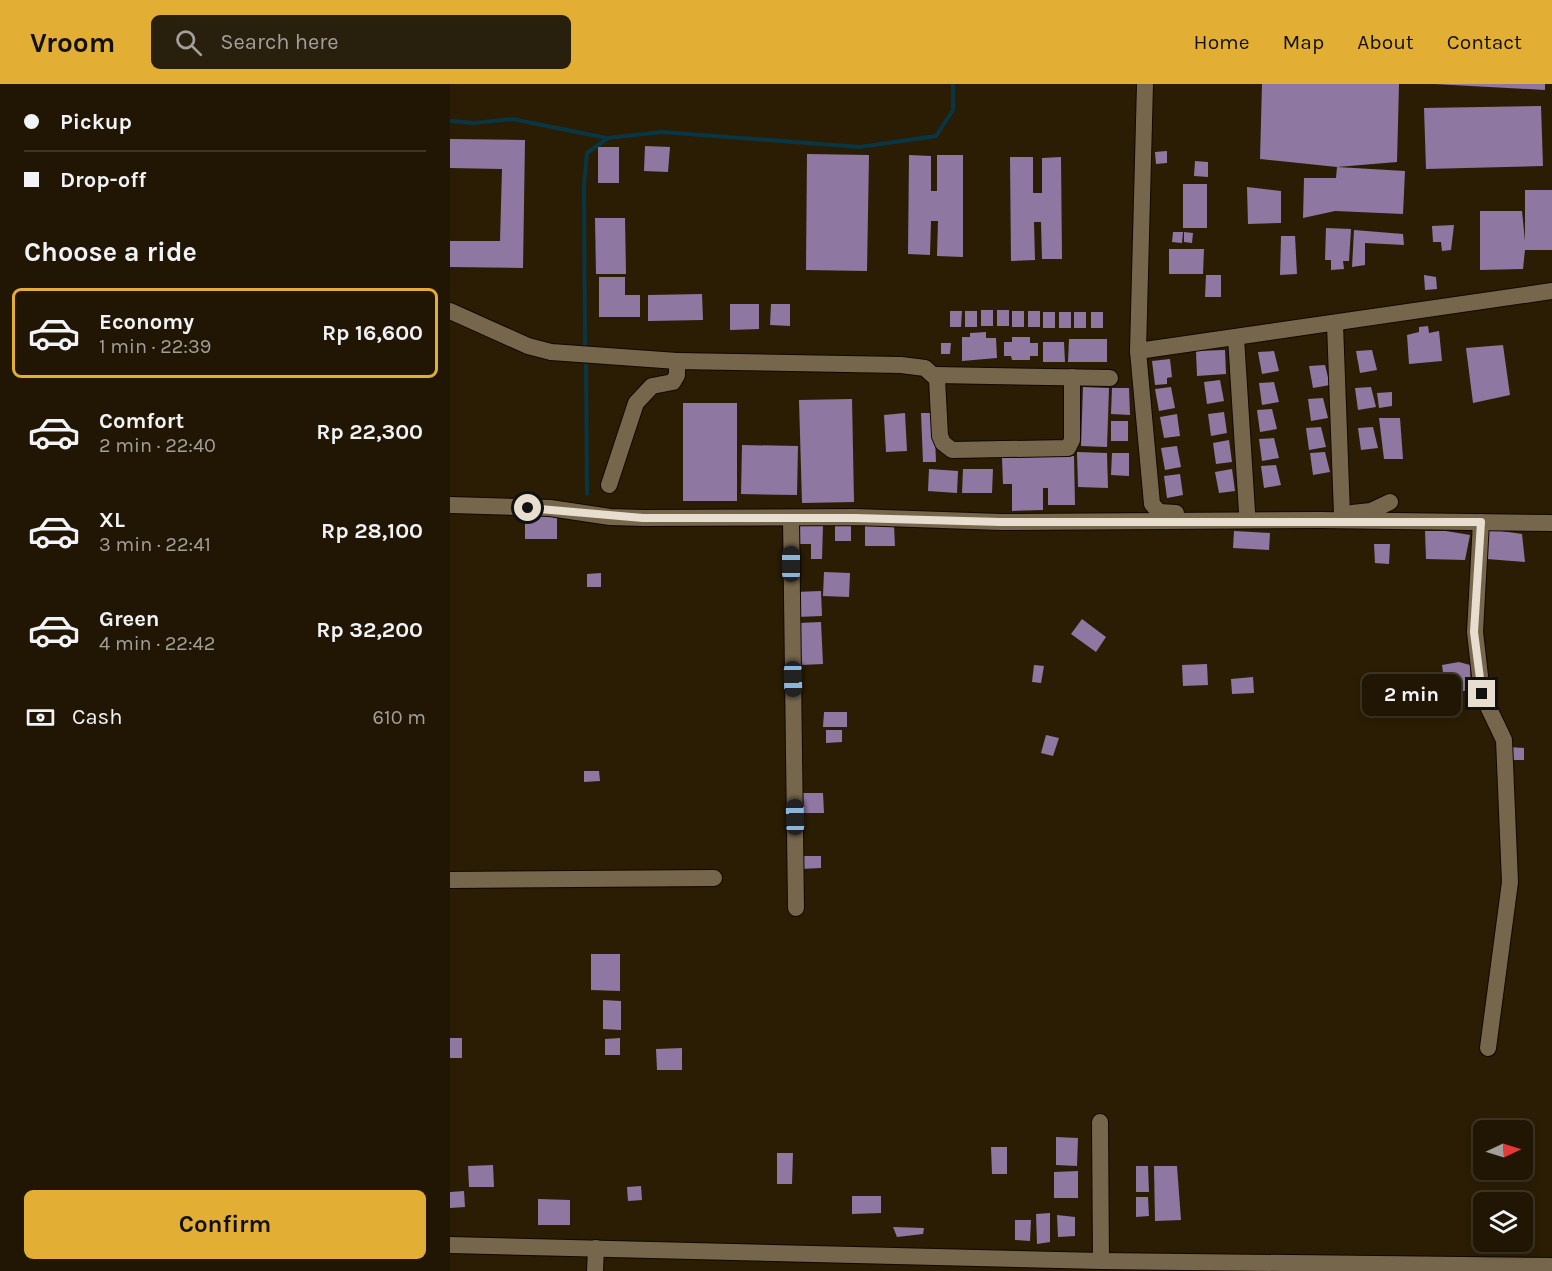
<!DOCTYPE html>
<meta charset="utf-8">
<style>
:root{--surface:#201603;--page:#281f0d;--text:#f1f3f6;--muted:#a29f9a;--line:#3d3525;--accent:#e2af34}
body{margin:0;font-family:Karla,sans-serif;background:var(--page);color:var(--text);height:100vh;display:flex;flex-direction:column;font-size:22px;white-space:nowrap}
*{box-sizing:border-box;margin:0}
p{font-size:20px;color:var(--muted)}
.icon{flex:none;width:33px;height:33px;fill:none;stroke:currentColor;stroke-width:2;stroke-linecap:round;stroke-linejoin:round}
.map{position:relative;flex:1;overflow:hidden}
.panel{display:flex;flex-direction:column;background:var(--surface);width:450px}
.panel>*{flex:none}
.hud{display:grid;align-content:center;height:132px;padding:0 24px;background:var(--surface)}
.needle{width:39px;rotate:86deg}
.buttons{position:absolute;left:1023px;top:1036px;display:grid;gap:12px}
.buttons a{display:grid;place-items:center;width:60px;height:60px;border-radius:9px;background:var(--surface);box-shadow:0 3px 9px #0003,0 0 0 2px var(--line);font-size:30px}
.end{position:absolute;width:27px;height:27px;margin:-14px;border:8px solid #e7decf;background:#111;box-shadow:0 0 0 3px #111}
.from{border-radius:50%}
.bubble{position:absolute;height:42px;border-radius:9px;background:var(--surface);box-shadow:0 3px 9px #0003,0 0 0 2px var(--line);font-size:20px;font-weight:700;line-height:42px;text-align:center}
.car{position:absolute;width:18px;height:36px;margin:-18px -9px;border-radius:8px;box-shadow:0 0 4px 2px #0007;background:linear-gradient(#222 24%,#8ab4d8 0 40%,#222 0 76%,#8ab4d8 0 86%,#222 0)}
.hud b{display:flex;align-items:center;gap:21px;height:57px;font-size:22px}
.hud b+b{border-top:2px solid var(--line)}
.hud i{width:15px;height:15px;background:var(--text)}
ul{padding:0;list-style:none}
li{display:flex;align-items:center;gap:18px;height:90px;margin:0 12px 9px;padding:0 12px;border:3px solid transparent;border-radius:9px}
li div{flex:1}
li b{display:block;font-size:22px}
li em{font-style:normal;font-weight:700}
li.active{border-color:var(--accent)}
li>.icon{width:54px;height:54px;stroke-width:1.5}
h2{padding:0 24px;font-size:27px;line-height:72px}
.pay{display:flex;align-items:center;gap:15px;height:66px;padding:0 24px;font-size:22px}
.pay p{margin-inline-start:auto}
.cta{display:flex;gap:12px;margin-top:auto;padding:12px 24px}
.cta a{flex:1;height:69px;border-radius:9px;background:var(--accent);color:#111;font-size:24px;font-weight:700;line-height:69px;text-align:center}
header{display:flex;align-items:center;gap:36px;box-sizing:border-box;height:84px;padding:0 30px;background:var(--accent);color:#111}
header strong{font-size:28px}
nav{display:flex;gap:33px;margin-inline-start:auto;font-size:21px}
.search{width:420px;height:54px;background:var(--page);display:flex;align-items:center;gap:15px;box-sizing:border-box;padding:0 21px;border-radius:9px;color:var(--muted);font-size:22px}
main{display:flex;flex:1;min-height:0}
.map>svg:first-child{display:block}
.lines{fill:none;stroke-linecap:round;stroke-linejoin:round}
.stream{stroke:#083644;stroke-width:4}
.building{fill:#8e78a1}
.minor-casing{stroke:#120700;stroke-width:18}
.minor{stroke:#76674c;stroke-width:16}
.route{stroke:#e7decf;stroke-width:8}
</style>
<header>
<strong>Vroom</strong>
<div class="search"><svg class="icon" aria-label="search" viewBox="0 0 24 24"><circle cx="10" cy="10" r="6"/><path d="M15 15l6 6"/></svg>Search here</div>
<nav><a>Home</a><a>Map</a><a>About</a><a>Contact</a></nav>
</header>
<main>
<section class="panel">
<div class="hud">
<b><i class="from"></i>Pickup</b>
<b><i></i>Drop-off</b>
</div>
<h2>Choose a ride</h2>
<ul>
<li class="active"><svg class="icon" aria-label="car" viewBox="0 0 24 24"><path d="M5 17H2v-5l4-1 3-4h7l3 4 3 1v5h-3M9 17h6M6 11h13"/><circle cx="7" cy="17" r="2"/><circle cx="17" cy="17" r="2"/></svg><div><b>Economy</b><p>1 min · 22:39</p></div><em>Rp 16,600</em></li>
<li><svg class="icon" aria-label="car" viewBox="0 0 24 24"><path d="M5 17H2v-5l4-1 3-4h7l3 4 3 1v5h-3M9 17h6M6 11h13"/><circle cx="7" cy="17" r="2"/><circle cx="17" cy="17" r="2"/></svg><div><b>Comfort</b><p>2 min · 22:40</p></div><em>Rp 22,300</em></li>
<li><svg class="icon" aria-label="car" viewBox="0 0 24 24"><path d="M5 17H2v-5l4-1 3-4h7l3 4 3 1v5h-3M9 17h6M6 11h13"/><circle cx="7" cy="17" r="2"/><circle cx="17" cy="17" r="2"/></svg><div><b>XL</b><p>3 min · 22:41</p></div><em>Rp 28,100</em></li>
<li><svg class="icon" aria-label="car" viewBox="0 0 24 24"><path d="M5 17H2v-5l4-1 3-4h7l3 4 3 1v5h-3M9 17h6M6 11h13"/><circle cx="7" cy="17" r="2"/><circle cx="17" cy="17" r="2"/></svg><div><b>Green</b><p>4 min · 22:42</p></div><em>Rp 32,200</em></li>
</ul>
<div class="pay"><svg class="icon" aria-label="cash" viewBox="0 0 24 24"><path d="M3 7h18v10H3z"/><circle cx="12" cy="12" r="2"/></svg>Cash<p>610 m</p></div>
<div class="cta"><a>Confirm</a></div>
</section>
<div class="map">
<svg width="1102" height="1187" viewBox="0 0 1102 1187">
<rect width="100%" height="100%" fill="#2a1d04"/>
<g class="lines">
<!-- stream -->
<g class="stream">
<polyline points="0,37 24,39 62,35 157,54"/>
<polyline points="135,261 134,102 137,69 158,54 212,48 410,63 486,52 503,26 503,0"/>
<polyline points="136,281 137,410"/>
</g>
</g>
<!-- building -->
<g class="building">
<polygon points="812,0 949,0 947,78 887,83 810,75"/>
<polygon points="984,0 1095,0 1095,6"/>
<polygon points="1091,22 1093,82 976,85 974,24"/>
<polygon points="0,55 75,56 73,184 0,183 0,157 50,157 52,85 0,84"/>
<polygon points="195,62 220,63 218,88 194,87"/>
<rect x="148" y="63" width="21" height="36"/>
<polygon points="717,67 717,79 706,80 705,68"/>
<polygon points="357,70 419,71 417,187 356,186"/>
<polygon points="459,71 481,72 481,107 487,107 487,71 513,71 513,173 487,172 488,137 481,137 480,171 458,170"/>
<polygon points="560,73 583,73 583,109 592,109 592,74 611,73 612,175 592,175 591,138 584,138 585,176 561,177"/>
<polygon points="745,77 758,78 758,93 744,92"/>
<polygon points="887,83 955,87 953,130 885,127 853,134 854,94 886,94"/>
<rect x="733" y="100" width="24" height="44"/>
<polygon points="797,103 831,107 831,139 798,140"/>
<polygon points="1075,106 1102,106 1102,166 1075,166 1073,185 1030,186 1030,127 1072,127 1075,157"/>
<polygon points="145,134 175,134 176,190 146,190"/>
<polygon points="1004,141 1001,166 992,167 991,158 983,158 982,142"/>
<polygon points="876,144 901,145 899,177 893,177 894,185 881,186 881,176 875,176"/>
<polygon points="904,146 953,150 954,161 915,159 915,181 902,183"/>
<polygon points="723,148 733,148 732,159 722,158"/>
<polygon points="734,148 743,149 742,159 734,158"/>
<polygon points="831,152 845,152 847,190 830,191"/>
<polygon points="719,165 754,165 753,190 719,190"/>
<polygon points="756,191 771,191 771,213 755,213"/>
<polygon points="974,191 986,193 987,205 975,206"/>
<polygon points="149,193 175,193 175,211 190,211 190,233 149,233"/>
<polygon points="252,210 253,236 198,237 198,211"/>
<polygon points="280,220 309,220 309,245 280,246"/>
<polygon points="321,220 340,220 340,242 320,241"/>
<rect x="531" y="226" width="12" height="16"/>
<rect x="547" y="226" width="12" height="16"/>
<polygon points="500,227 512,227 511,243 500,243"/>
<rect x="515" y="227" width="12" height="16"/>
<rect x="562" y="227" width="12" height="16"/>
<rect x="578" y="227" width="12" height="16"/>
<rect x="593" y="228" width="12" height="16"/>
<rect x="609" y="228" width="12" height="16"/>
<rect x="624" y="228" width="12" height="16"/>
<rect x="641" y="228" width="12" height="16"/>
<polygon points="978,242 979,249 989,247 992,277 959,280 957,251 969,248 969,243"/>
<polygon points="536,248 536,254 546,254 547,274 512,277 512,253 520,253 520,249"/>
<polygon points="562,253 580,253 580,259 588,259 588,272 580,272 580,276 562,276 561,272 554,272 554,258 562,258"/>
<polygon points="619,255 657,255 657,278 618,278"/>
<polygon points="593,258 614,258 615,278 593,278"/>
<polygon points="491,259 501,259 500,270 491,270"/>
<polygon points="1053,261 1060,311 1023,319 1016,264"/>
<polygon points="775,266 776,290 747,292 746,267"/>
<polygon points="922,266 927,286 910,289 906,267"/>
<polygon points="824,267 829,287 812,290 808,268"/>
<polygon points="720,275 722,293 717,294 717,300 705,301 702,277"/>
<polygon points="875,281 880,301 863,304 859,282"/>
<polygon points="770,296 774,317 757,320 754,298"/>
<polygon points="824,298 829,318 812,321 809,299"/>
<polygon points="633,303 659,304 657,363 631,362"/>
<polygon points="721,303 725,324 709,327 705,305"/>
<polygon points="921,303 926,323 908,326 905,304"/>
<polygon points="662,304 679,304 680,331 661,330"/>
<polygon points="942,308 942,322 929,324 927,309"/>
<polygon points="873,314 878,334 861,337 858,315"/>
<polygon points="402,315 404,418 352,419 349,316"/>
<rect x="233" y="319" width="54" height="98"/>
<polygon points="822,325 827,345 810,348 807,326"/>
<polygon points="774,328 777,349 761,352 758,330"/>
<polygon points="455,329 457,367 436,368 434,331"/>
<polygon points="471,329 484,329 486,378 473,378"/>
<polygon points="727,330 730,352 714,354 710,333"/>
<polygon points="929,334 950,334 953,375 934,375"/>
<rect x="661" y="337" width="17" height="20"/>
<polygon points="871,343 876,363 859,366 856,344"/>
<polygon points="923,343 928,364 911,366 908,344"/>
<polygon points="824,354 829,374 812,377 809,355"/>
<polygon points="779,356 782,378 766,380 763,359"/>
<polygon points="292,361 348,362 347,411 291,410"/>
<polygon points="727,362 731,383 715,386 711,364"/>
<polygon points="627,368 657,369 658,404 628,403"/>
<polygon points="875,368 880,388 863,391 860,369"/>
<polygon points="662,369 679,369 679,392 661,391"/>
<polygon points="624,372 625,421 598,421 598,404 593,404 593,426 562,427 562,400 553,400 552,374"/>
<polygon points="826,381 831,401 814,404 811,382"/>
<polygon points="479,385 508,387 507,409 478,407"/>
<polygon points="513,385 543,385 542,409 512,409"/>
<polygon points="782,385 785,407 769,409 765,388"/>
<polygon points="730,390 733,411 717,414 714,392"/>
<polygon points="107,428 107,455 75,455 75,429"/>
<polygon points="385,440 401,441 401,457 385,457"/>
<polygon points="345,441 373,441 372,475 361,475 361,460 344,460"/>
<polygon points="415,441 444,441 445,462 415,462"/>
<polygon points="1037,445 1072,450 1075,478 1037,475"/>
<polygon points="784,447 820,449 819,466 783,464"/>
<polygon points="975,447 996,447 1020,451 1015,476 976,475"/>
<polygon points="924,460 940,460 939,480 925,479"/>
<polygon points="374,488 400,489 399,513 373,512"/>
<polygon points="151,489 151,503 137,503 137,490"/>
<polygon points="371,507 372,532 347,533 345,508"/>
<polygon points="632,535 656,553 646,568 621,550"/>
<polygon points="371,538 373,580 350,581 348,539"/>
<polygon points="1009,578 1020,581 1021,605 996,612 992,581"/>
<polygon points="757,580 758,601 733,602 732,581"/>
<polygon points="584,581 594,582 591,599 582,598"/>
<polygon points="803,593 804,609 782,610 781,595"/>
<polygon points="374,628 397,628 397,643 373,643"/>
<polygon points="376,646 392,646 392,658 376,659"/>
<polygon points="596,651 609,654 603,672 591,669"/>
<polygon points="1058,663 1074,664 1074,676 1059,676"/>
<polygon points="134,687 149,687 150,697 134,698"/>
<polygon points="350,709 373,709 374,729 350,729"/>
<polygon points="349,772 371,772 371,784 350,785"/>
<polygon points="141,870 170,870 170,907 141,906"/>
<polygon points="153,916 171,917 171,946 153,945"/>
<rect x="0" y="954" width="12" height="20"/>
<polygon points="170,954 170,971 155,971 155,955"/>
<polygon points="232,964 232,986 207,986 206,965"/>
<polygon points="606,1053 628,1054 627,1082 606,1081"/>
<polygon points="541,1063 557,1063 557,1090 542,1090"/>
<polygon points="327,1069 343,1069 342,1100 327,1100"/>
<polygon points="43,1081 44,1103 19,1103 18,1082"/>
<polygon points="686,1082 698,1082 699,1108 686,1108"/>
<polygon points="704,1082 727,1082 731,1136 705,1137"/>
<polygon points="628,1087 628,1114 604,1114 604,1088"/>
<polygon points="191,1102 192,1116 178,1117 177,1103"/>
<polygon points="14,1107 15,1123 0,1124 0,1108"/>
<polygon points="402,1112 431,1112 431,1129 402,1130"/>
<polygon points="686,1113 698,1113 699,1132 686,1133"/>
<polygon points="88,1115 120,1116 120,1141 88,1141"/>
<polygon points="600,1129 600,1158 587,1160 586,1130"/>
<polygon points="607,1131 625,1133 625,1152 608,1153"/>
<polygon points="565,1136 581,1136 580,1157 565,1156"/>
<polygon points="443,1143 474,1144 473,1150 447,1153"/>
</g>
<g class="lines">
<!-- minor casing -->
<g class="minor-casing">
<g id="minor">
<polyline points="695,0 688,267 702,420 709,428 726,429"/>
<polyline points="0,227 78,262 101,268 227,277"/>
<polyline points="885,240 892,430"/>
<polyline points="786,254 797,428"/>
<polyline points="688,267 1102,207"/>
<polyline points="485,291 660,294"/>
<polyline points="159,401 186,319 202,302 223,298 227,291 227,277 451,281 475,284 487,295 490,352 493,359 502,366 618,364 622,356 622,293"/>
<polyline points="0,421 100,424 160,433 193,434 405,433 551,438 869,436 1102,439"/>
<polyline points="902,429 921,427 940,418"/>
<polyline points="341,434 346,824"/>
<polyline points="1031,438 1025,548 1032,610 1054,656 1060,798 1038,964"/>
<polyline points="0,796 264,794"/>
<polyline points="650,1038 651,1177"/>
<polyline points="0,1161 651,1177 1102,1182"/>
<polyline points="145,1187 146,1164"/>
</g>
</g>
<!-- minor -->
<use href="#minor" class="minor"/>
</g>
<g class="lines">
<!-- route -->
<polyline class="route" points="78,424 193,434 405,434 550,438 1031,438 1024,548 1032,610"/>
</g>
</svg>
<div class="buttons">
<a><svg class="needle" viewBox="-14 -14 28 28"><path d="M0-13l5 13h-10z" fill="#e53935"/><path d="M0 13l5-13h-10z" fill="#a29f9a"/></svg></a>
<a><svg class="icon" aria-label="layers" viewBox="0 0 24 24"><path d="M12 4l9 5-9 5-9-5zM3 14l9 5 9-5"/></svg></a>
</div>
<i class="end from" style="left:78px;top:424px"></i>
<i class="end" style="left:1032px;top:610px"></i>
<div class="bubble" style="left:912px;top:590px;width:99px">2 min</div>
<i class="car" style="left:341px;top:480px;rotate:0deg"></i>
<i class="car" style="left:343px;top:595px;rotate:179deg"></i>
<i class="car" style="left:345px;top:733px;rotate:359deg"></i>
</div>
</main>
